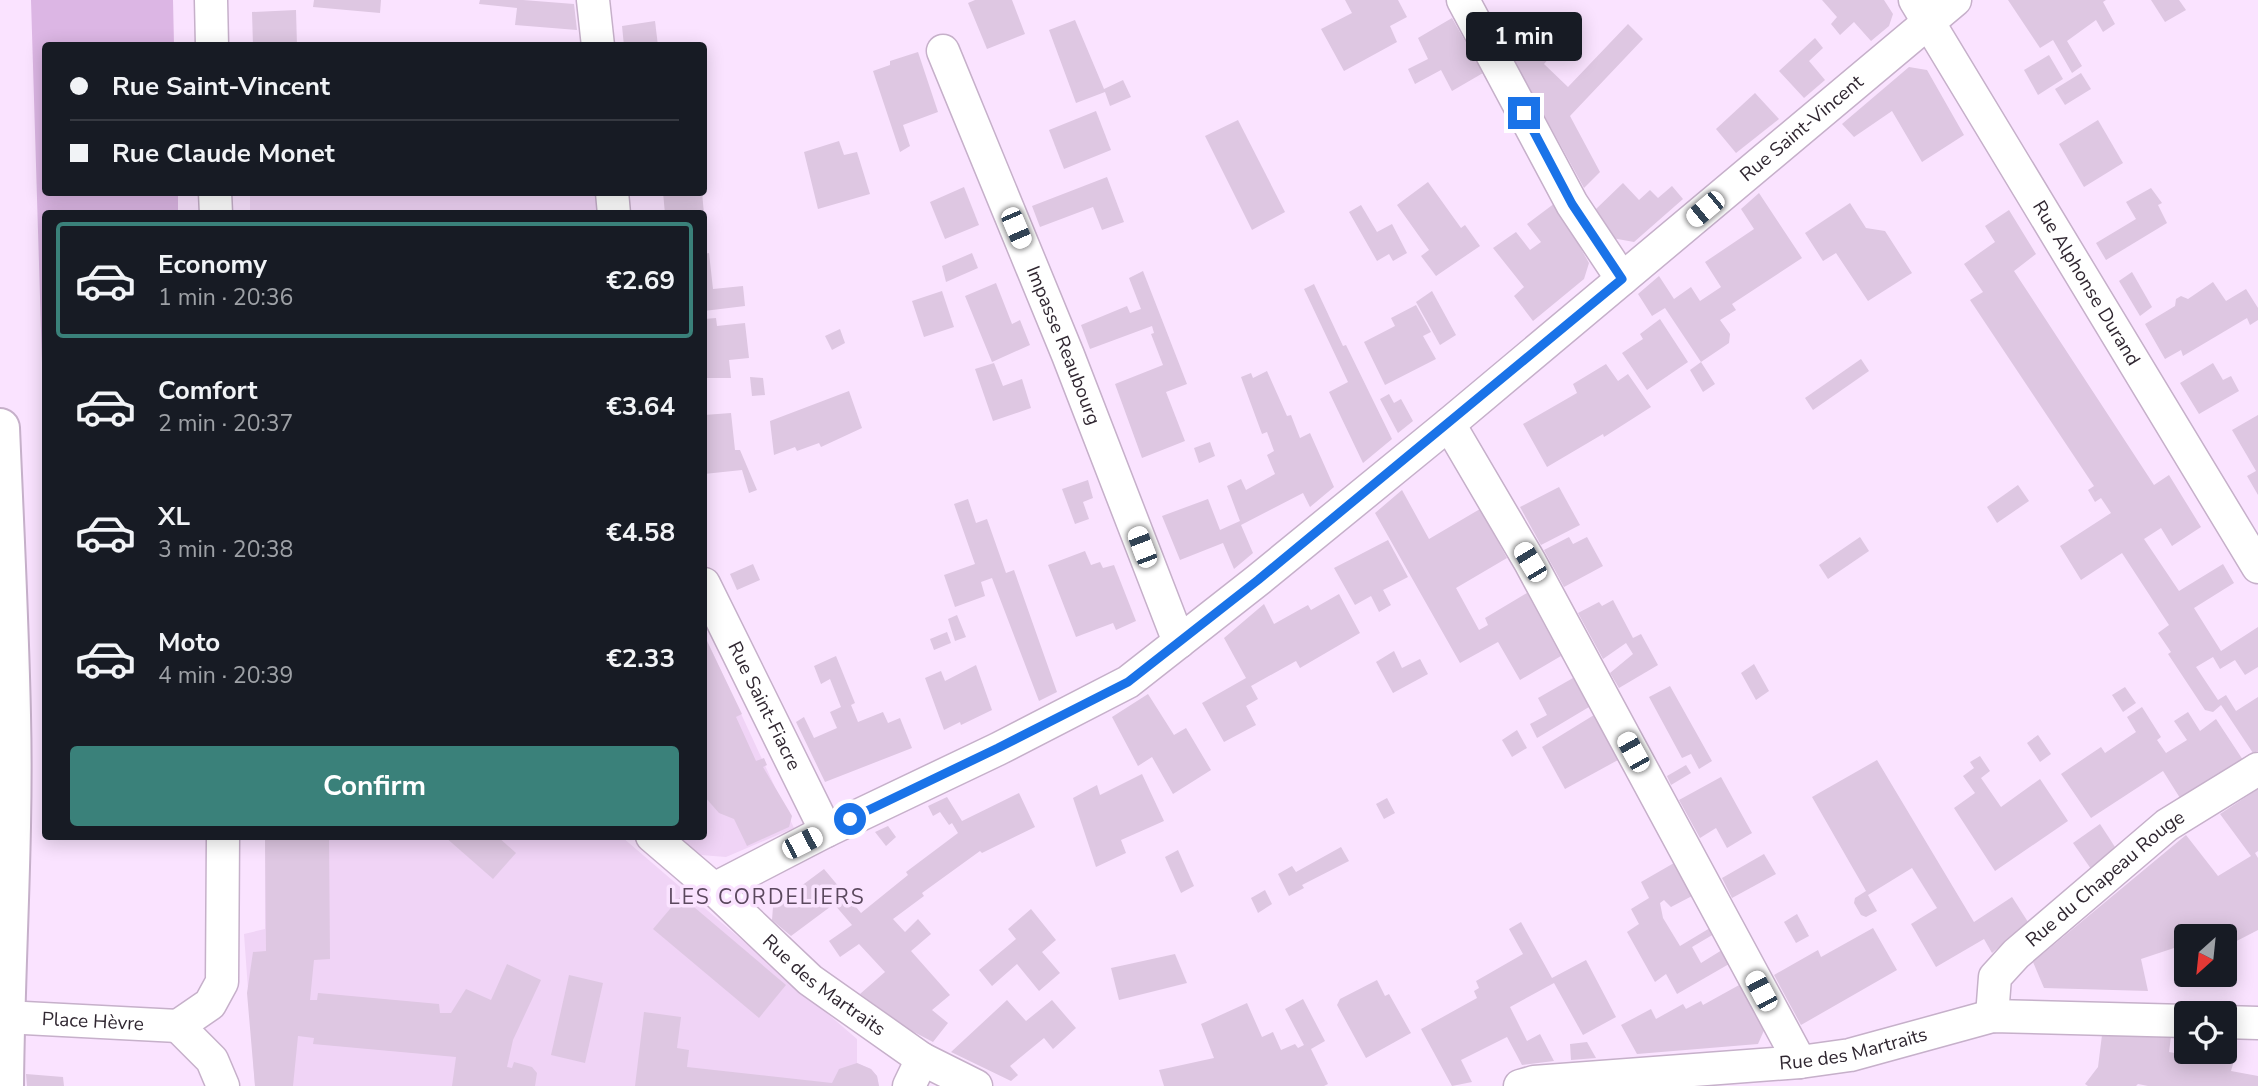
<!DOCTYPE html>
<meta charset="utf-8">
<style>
:root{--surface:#171b24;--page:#20242c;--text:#f1f3f6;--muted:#9ea1a6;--line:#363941;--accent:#3a817a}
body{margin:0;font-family:"Nunito Sans",sans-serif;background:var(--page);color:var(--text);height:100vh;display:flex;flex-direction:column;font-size:26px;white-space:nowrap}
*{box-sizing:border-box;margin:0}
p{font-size:23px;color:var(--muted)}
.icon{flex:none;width:38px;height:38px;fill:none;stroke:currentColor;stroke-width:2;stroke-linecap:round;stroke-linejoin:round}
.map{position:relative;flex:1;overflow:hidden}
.sheet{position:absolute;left:42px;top:210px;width:665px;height:630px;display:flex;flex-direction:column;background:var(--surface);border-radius:7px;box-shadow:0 4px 18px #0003}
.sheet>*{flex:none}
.guide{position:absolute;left:42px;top:42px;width:665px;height:154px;border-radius:7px;box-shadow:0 4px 18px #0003;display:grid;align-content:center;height:154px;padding:0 28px;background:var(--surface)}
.needle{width:46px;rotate:207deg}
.buttons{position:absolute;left:2174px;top:924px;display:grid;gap:14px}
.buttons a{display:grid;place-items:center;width:63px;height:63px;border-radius:7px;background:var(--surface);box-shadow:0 4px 18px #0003;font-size:35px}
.end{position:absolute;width:32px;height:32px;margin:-16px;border:9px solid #1a73e8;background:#fff;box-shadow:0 0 0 4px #fff}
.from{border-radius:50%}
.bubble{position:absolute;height:49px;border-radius:7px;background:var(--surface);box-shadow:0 4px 18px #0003;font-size:23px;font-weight:700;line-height:49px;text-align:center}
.car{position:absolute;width:21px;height:42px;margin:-21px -10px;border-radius:9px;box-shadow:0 0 5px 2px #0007;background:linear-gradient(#fff 24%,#345 0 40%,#fff 0 76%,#345 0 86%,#fff 0)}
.guide b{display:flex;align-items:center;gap:24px;height:66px;font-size:26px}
.guide b+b{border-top:2px solid var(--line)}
.guide i{width:18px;height:18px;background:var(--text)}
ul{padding:12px 0 0;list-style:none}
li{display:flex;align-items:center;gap:21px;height:116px;margin:0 14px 10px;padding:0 14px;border:4px solid transparent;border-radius:7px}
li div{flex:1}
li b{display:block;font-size:26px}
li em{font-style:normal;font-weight:700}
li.selected{border-color:var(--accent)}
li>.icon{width:63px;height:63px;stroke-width:1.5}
.button{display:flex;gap:14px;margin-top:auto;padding:14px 28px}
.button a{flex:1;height:80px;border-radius:7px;background:var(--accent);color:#fff;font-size:28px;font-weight:700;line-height:80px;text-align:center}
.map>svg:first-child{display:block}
.built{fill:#f0d4f6}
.green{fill:#dcb6e4}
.building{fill:#dec7e2}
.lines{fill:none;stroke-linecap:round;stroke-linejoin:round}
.minor-casing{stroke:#c6b0ca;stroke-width:35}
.secondary-casing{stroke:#c6b0ca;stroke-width:42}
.minor{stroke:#fff;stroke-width:32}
.secondary{stroke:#fff;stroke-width:38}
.route{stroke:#1a73e8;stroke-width:9}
.labels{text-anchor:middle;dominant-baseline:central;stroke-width:7;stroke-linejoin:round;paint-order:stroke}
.street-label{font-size:19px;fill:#302731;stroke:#fae3ff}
.neighbourhood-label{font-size:21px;letter-spacing:2px;fill:#5b485e;stroke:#fae3ff}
</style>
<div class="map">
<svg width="2258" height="1086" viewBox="0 0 2258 1086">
<rect width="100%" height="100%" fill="#fae3ff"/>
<!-- built -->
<g class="built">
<polygon points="250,193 598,193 600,213 250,213"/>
<polygon points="704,634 794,828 726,857 701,855 679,837 704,836"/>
<polygon points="265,837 622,837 857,1039 857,1063 871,1069 877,1076 879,1086 255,1086 244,934 265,929"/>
</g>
<!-- green -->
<polygon class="green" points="31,0 173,0 174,45 46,46 46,192 178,193 178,213 46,214 45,462"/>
<!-- building -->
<g class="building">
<polygon points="314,0 381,0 380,13 313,7"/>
<polygon points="480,0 523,0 574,4 577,30 515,25 517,8 479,4"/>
<polygon points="975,0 1012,0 1025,34 987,49 968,3"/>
<polygon points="1345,0 1398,0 1407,17 1390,26 1397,42 1344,71 1321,29 1352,13"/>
<polygon points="1822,0 1884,0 1893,14 1889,26 1871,41 1854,22 1840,35 1831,24 1837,17"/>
<polygon points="2008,0 2106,0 2103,2 2115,24 2103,32 2096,20 2067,41 2082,66 2072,73 2053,40 2040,48"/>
<polygon points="2151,0 2179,0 2186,10 2165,22"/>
<polygon points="296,10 297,46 253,46 252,12"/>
<polygon points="1452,18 1483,73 1452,91 1441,70 1415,84 1408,69 1428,59 1418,38"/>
<polygon points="1075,20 1104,89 1123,80 1131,97 1110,106 1105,92 1076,103 1049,30"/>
<polygon points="655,21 658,46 624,46 622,26"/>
<polygon points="1628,24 1643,39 1570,116 1600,172 1584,188 1512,57 1533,30 1556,50 1544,64 1568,87"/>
<polygon points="1815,38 1823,48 1809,61 1825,80 1804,98 1779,71"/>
<polygon points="918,52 938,112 903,125 910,146 900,152 873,71 890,65 890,61"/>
<polygon points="2049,55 2063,79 2038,95 2024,70"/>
<polygon points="1909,67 1927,70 1964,135 1922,162 1892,111 1854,137 1842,124"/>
<polygon points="2081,73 2091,89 2065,105 2055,89"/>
<polygon points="1755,93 1779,119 1736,153 1716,129"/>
<polygon points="1096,111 1111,150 1064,169 1049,130"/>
<polygon points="1238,120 1285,212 1252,230 1205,136"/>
<polygon points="2098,120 2123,163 2084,187 2059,144"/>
<polygon points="839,141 844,155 857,152 870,194 818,209 804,152"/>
<polygon points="1107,177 1124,222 1102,230 1093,207 1040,227 1032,206"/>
<polygon points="1428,182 1461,228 1465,225 1480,246 1436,276 1421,256 1429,250 1397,205"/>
<polygon points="1623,183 1639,200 1650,190 1658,198 1672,186 1683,199 1634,242 1612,238 1596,209"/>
<polygon points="964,187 979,225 945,239 930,202"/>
<polygon points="2151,188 2162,203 2158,205 2167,223 2106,260 2096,243 2136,219 2126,202"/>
<polygon points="663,192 702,192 704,214 665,214"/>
<polygon points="1759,193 1802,258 1732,304 1736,310 1720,320 1730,334 1729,343 1701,362 1715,384 1703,392 1690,370 1701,362 1665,308 1652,316 1638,294 1659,276 1674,299 1691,287 1700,301 1721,287 1705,262 1754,229 1741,209"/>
<polygon points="1555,203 1589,263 1584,279 1533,321 1514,296 1524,287 1493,248 1516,232 1530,250 1541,242 1527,224"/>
<polygon points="1850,203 1866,228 1885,231 1912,273 1868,301 1836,253 1823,261 1805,233"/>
<polygon points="1361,205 1377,232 1392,224 1407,253 1393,261 1389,254 1377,261 1349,212"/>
<polygon points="2009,210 2036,254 2014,271 2154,485 2169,475 2201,527 2172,546 2161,528 2144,539 2179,591 2223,564 2234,583 2194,608 2221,651 2258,627 2258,667 2245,675 2235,660 2220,669 2213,657 2196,667 2218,700 2226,695 2236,711 2258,697 2258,751 2253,753 2221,705 2213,712 2205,710 2168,654 2171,652 2158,633 2169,625 2122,553 2081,580 2060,546 2111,513 2101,498 2095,502 2088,490 2094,486 1970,300 1983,292 1964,264 1995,242 1985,226"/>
<polygon points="709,253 713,289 743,286 745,306 704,311 704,254"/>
<polygon points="972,253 978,268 946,282 942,266"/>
<polygon points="1143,271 1187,384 1166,392 1185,441 1142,458 1115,384 1163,365 1151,334 1154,333 1152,326 1090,349 1081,325 1127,306 1130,313 1141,309 1129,278"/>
<polygon points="2132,272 2152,307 2140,316 2119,281"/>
<polygon points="2213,282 2226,301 2246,289 2258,308 2258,320 2250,325 2247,318 2183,356 2181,350 2165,359 2145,324 2175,306 2176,299 2181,296 2188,299"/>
<polygon points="996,283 1012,324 1020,320 1030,345 992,362 965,296"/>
<polygon points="1314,284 1343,346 1346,345 1392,439 1363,463 1329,392 1348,382 1304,289"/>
<polygon points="942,291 954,327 924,337 912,301"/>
<polygon points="1432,291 1456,335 1440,345 1416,302"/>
<polygon points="1416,305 1431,332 1423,336 1436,359 1385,385 1364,342 1395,326 1391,318"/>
<polygon points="716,318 717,326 745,323 749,358 729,360 731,378 704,378 704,319"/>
<polygon points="1660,319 1688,362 1647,390 1622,353 1643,339 1640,334"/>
<polygon points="840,329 845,343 832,350 825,336"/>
<polygon points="1861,359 1869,371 1813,410 1805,398"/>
<polygon points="994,363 1003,386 1022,379 1031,408 993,421 975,369"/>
<polygon points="2213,363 2223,380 2231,376 2239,391 2199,414 2180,383"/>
<polygon points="1606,364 1618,381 1628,374 1651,407 1604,437 1603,434 1547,467 1523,424 1577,393 1573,384"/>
<polygon points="1267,371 1287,416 1291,415 1300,438 1310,433 1334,487 1310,507 1303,493 1241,525 1253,553 1234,569 1223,543 1180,560 1162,516 1208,499 1220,530 1240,521 1227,486 1241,479 1246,490 1275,474 1267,455 1274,451 1267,432 1262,434 1241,377 1251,373 1253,378"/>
<polygon points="750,377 763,378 765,395 752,396"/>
<polygon points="849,391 862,428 821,447 819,443 797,451 795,447 774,455 770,421"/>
<polygon points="1389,394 1394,403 1401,399 1413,421 1398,433 1380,399"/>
<polygon points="731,413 735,450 740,450 757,490 749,493 742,470 704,474 704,415"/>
<polygon points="2258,415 2258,495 2247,476 2256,471 2232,430"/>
<polygon points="1210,442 1215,456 1199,463 1194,448"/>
<polygon points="1088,480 1093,498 1083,502 1089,519 1075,524 1062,489"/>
<polygon points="2018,485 2029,501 1997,523 1987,507"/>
<polygon points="1559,487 1580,525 1541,545 1520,507"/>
<polygon points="1402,490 1429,539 1480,509 1507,558 1456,588 1479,630 1488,625 1485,618 1527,593 1561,656 1520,680 1498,642 1460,663 1375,513"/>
<polygon points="968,499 976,523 987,519 1006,573 1014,570 1057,692 1039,701 992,578 981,582 985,596 955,607 944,575 975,564 954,504"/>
<polygon points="1569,537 1573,544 1587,537 1603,566 1564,587 1544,550"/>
<polygon points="1860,537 1869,551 1828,579 1819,565"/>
<polygon points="1388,540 1408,577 1383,590 1391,605 1379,612 1371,596 1355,605 1334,568"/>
<polygon points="1085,551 1091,565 1100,562 1103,568 1114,565 1136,621 1116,630 1113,623 1076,637 1048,565"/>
<polygon points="753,564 760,580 737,590 730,574"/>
<polygon points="1339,594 1360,633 1300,668 1296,661 1251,686 1258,699 1246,706 1256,725 1224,742 1202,703 1246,678 1224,638 1264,604 1274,624 1308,605 1311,610"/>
<polygon points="1613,600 1633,638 1641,634 1658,665 1619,688 1610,673 1633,654 1626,643 1603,659 1578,613 1599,602 1602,606"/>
<polygon points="957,615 966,637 955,641 948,619"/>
<polygon points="947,632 951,643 934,650 930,639"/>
<polygon points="704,635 742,714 736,717 756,761 764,758 767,765 763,767 792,816 789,827 747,846 734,819 719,813 704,796"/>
<polygon points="1394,651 1402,668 1420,659 1428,674 1393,693 1376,662"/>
<polygon points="836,656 855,703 851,705 858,722 883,712 888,723 900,718 912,748 825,782 796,722 804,717 814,738 837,728 830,712 841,707 830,679 821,684 814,666"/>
<polygon points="1754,664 1769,691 1756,700 1741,673"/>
<polygon points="976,665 992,710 961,725 960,722 944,730 925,678 941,671 945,681"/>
<polygon points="1573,678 1589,707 1537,738 1530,724 1547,715 1538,698"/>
<polygon points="1670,686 1712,761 1699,769 1691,754 1682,758 1649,697"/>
<polygon points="2125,687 2136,703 2123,712 2112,695"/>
<polygon points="1148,694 1174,735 1186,728 1211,770 1173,794 1152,757 1138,766 1112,717"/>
<polygon points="2142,707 2161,737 2157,740 2166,753 2187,740 2174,721 2188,712 2200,731 2216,719 2243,760 2180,798 2163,771 2091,818 2061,774 2101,747 2105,753 2136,732 2127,717"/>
<polygon points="1594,715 1618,760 1565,789 1542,747"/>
<polygon points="1517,730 1527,748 1512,757 1502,740"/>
<polygon points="2038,735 2051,754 2040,762 2027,743"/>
<polygon points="1980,756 1990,771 1981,778 2001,807 2040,779 2068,821 1995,871 1954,808 1975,793 1963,776 1974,768 1970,762"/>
<polygon points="1877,760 1974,922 2012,897 2028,922 1992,953 1984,939 1936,967 1911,924 1937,908 1912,868 1868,895 1877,911 1866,917 1861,915 1854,903 1855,898 1866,891 1812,797"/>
<polygon points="1686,765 1691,773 1671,785 1667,776"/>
<polygon points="1142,774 1164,821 1121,840 1126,853 1096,867 1073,798 1097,785 1100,795"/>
<polygon points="1721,777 1752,833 1727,848 1716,828 1700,838 1679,800"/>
<polygon points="2258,789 2258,851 2255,853 2258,858 2258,930 2225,947 2224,936 2220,936 2218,933 2209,936 2186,936 2186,944 2141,959 2148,991 2044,988 2033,962 2186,835 2218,876 2251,856 2220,814"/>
<polygon points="1019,793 1035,827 982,853 980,851 922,893 924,896 893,919 905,932 918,919 931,934 911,951 950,995 932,1010 948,1023 933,1042 910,1030 860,994 885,972 859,944 840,957 829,941 852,925 834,904 791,936 772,920 773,907 824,869 861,913 908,875 906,872 958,833 952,823 949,825 940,812 933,816 928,806 947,797 962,821"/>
<polygon points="1387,798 1395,813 1384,819 1376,804"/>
<polygon points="2100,824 2115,847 2091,869 2073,843"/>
<polygon points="888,826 896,837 886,846 875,832"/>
<polygon points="265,836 329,836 330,959 314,960 310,1000 317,1000 318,993 439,1004 440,1013 451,1013 466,989 491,1000 507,964 541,980 513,1040 507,1067 512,1068 514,1062 532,1067 537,1073 535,1086 452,1086 456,1057 313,1044 314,1038 298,1036 293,1086 255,1086 247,993 253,952 266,951"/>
<polygon points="444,836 497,836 516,853 493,879"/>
<polygon points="1341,847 1349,861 1302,885 1304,888 1289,896 1278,874 1292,866 1296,872"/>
<polygon points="1178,850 1194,886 1181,893 1165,857"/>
<polygon points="1764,854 1776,874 1732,898 1722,878"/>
<polygon points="1674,863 1692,896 1671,907 1664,900 1660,903 1663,918 1680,946 1710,928 1714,934 1692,947 1701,963 1722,950 1729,964 1677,994 1666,974 1655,982 1627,932 1639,924 1631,909 1649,898 1641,882"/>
<polygon points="1265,890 1272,904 1258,913 1251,898"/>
<polygon points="681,896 786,985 759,1018 653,929"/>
<polygon points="1031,909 1056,940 1042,952 1060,973 1039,991 1017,964 992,986 979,970 1016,939 1008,929"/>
<polygon points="1797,914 1809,936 1796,943 1784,922"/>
<polygon points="1521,922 1552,978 1586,960 1616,1017 1583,1035 1554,983 1510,1007 1527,1041 1540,1034 1554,1061 1522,1065 1507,1037 1461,1060 1472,1082 1452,1086 1421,1029 1477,998 1474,991 1479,988 1476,981 1523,954 1509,929"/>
<polygon points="1873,928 1897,970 1801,1025 1774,975 1818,950 1821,957"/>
<polygon points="1175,954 1187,983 1119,1000 1111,968"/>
<polygon points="569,975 603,983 585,1063 551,1055"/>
<polygon points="1377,980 1385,996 1389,994 1411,1033 1366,1058 1337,1005 1340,999"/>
<polygon points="1741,984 1765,1028 1758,1044 1637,1054 1621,1025 1651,1009 1656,1019 1683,1004 1686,1009 1701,1001 1703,1005"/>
<polygon points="1303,999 1325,1041 1311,1049 1328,1084 1324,1086 1164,1086 1159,1070 1214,1058 1201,1024 1247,1003 1262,1037 1273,1032 1281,1050 1295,1044 1298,1048 1304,1045 1285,1009"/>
<polygon points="1007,1000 1026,1021 1052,1000 1076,1028 1053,1049 1044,1038 1010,1066 1018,1075 1011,1081 951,1052"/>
<polygon points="644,1012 681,1017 677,1048 689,1050 687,1067 832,1083 839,1069 857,1063 871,1069 877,1076 879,1086 635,1086"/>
<polygon points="2102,1035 2171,1037 2169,1052 2233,1064 2231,1071 2258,1076 2258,1086 2148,1086 2138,1084 2136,1086 2088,1086 2085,1084 2098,1067"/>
<polygon points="1587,1042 1596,1058 1571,1060 1570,1044"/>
<polygon points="26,1074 63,1077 64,1086 27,1086"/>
</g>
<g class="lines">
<!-- minor casing -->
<g class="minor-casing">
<g id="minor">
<polyline points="211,0 212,46"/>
<polyline points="593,0 598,46"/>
<polyline points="1463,0 1572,204 1622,279"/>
<path id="s1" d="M1915,0l343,567"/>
<path id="s2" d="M943,51l125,304 111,287"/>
<polyline points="215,192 216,214"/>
<polyline points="612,192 614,214"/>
<polyline points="1449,424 1530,562 1800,1062"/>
<path id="s3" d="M704,584l122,247"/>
<path id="s4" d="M652,836l62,53 96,91 112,79 54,27"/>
<path id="s5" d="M714,889l112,-58 172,-82 130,-67 130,-102 191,-156 506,-424"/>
<path id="s6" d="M1992,1016l3,-39 21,-23 151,-129 91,-56"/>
<path id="s7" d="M5,1017l173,9"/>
<polyline points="2224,1022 2258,1023"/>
<polyline points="178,1026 210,1004 222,982 223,836"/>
<polyline points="178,1026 212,1060 223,1086"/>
<polyline points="909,1086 922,1059"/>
<path id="s8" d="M1520,1086l14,-4 266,-20 50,-7 142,-39 194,5"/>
</g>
</g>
<!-- secondary casing -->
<g class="secondary-casing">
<path id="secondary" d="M0,428c4,95 9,191 11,287 3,124 -6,247 -7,371"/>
</g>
<!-- minor -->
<use href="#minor" class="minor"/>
<!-- secondary -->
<use href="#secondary" class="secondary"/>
</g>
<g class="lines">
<!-- route -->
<polyline class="route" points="850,819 998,748 1128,682 1258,580 1622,279 1572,204 1524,113"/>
</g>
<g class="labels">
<!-- street labels -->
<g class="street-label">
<text stroke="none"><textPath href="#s5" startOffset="1335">Rue Saint-Vincent</textPath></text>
<text stroke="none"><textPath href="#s1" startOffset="331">Rue Alphonse Durand</textPath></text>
<text stroke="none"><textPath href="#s2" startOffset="318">Impasse Reaubourg</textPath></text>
<text stroke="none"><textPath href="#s3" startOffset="136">Rue Saint-Fiacre</textPath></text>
<text stroke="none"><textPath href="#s6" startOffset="187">Rue du Chapeau Rouge</textPath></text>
<text stroke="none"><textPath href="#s4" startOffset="228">Rue des Martraits</textPath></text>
<text stroke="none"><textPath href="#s7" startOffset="88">Place Hèvre</textPath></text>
<text stroke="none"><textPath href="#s8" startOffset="336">Rue des Martraits</textPath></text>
</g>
<!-- neighbourhood labels -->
<g class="neighbourhood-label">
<text x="767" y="897">LES CORDELIERS</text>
</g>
</g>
</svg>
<div class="buttons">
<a><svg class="needle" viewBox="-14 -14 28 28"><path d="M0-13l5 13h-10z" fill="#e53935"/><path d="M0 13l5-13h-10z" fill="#9ea1a6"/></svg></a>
<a><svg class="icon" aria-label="locate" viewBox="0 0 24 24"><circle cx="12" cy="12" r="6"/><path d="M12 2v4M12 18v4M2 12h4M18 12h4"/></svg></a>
</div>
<i class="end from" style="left:850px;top:819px"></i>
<i class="end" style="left:1524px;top:113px"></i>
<div class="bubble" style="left:1466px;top:12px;width:116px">1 min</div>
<i class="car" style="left:1705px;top:209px;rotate:230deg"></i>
<i class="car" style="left:1016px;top:228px;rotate:157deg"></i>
<i class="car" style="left:1142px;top:547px;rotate:339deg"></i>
<i class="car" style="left:1530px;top:562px;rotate:329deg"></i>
<i class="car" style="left:1633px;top:752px;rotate:331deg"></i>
<i class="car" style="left:802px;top:843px;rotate:63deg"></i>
<i class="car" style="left:1761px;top:991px;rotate:332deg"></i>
<div class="guide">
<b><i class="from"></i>Rue Saint-Vincent</b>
<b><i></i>Rue Claude Monet</b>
</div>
<section class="sheet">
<ul>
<li class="selected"><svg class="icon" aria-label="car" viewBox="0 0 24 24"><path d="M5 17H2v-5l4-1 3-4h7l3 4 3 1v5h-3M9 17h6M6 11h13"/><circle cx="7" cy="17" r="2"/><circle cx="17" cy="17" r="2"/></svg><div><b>Economy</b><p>1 min · 20:36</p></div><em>€2.69</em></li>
<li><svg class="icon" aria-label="car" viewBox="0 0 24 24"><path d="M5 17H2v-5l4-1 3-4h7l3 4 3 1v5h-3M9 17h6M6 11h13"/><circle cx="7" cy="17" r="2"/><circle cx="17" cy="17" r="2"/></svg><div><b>Comfort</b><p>2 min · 20:37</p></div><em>€3.64</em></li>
<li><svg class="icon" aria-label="car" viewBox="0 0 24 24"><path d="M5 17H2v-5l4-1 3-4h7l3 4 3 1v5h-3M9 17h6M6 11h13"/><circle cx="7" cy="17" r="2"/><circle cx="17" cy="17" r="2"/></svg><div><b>XL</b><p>3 min · 20:38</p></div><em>€4.58</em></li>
<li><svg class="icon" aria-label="car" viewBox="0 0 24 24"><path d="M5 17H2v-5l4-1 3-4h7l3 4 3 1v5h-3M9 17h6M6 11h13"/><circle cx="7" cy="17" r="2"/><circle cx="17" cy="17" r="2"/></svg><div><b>Moto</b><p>4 min · 20:39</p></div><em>€2.33</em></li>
</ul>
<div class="button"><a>Confirm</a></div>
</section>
</div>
